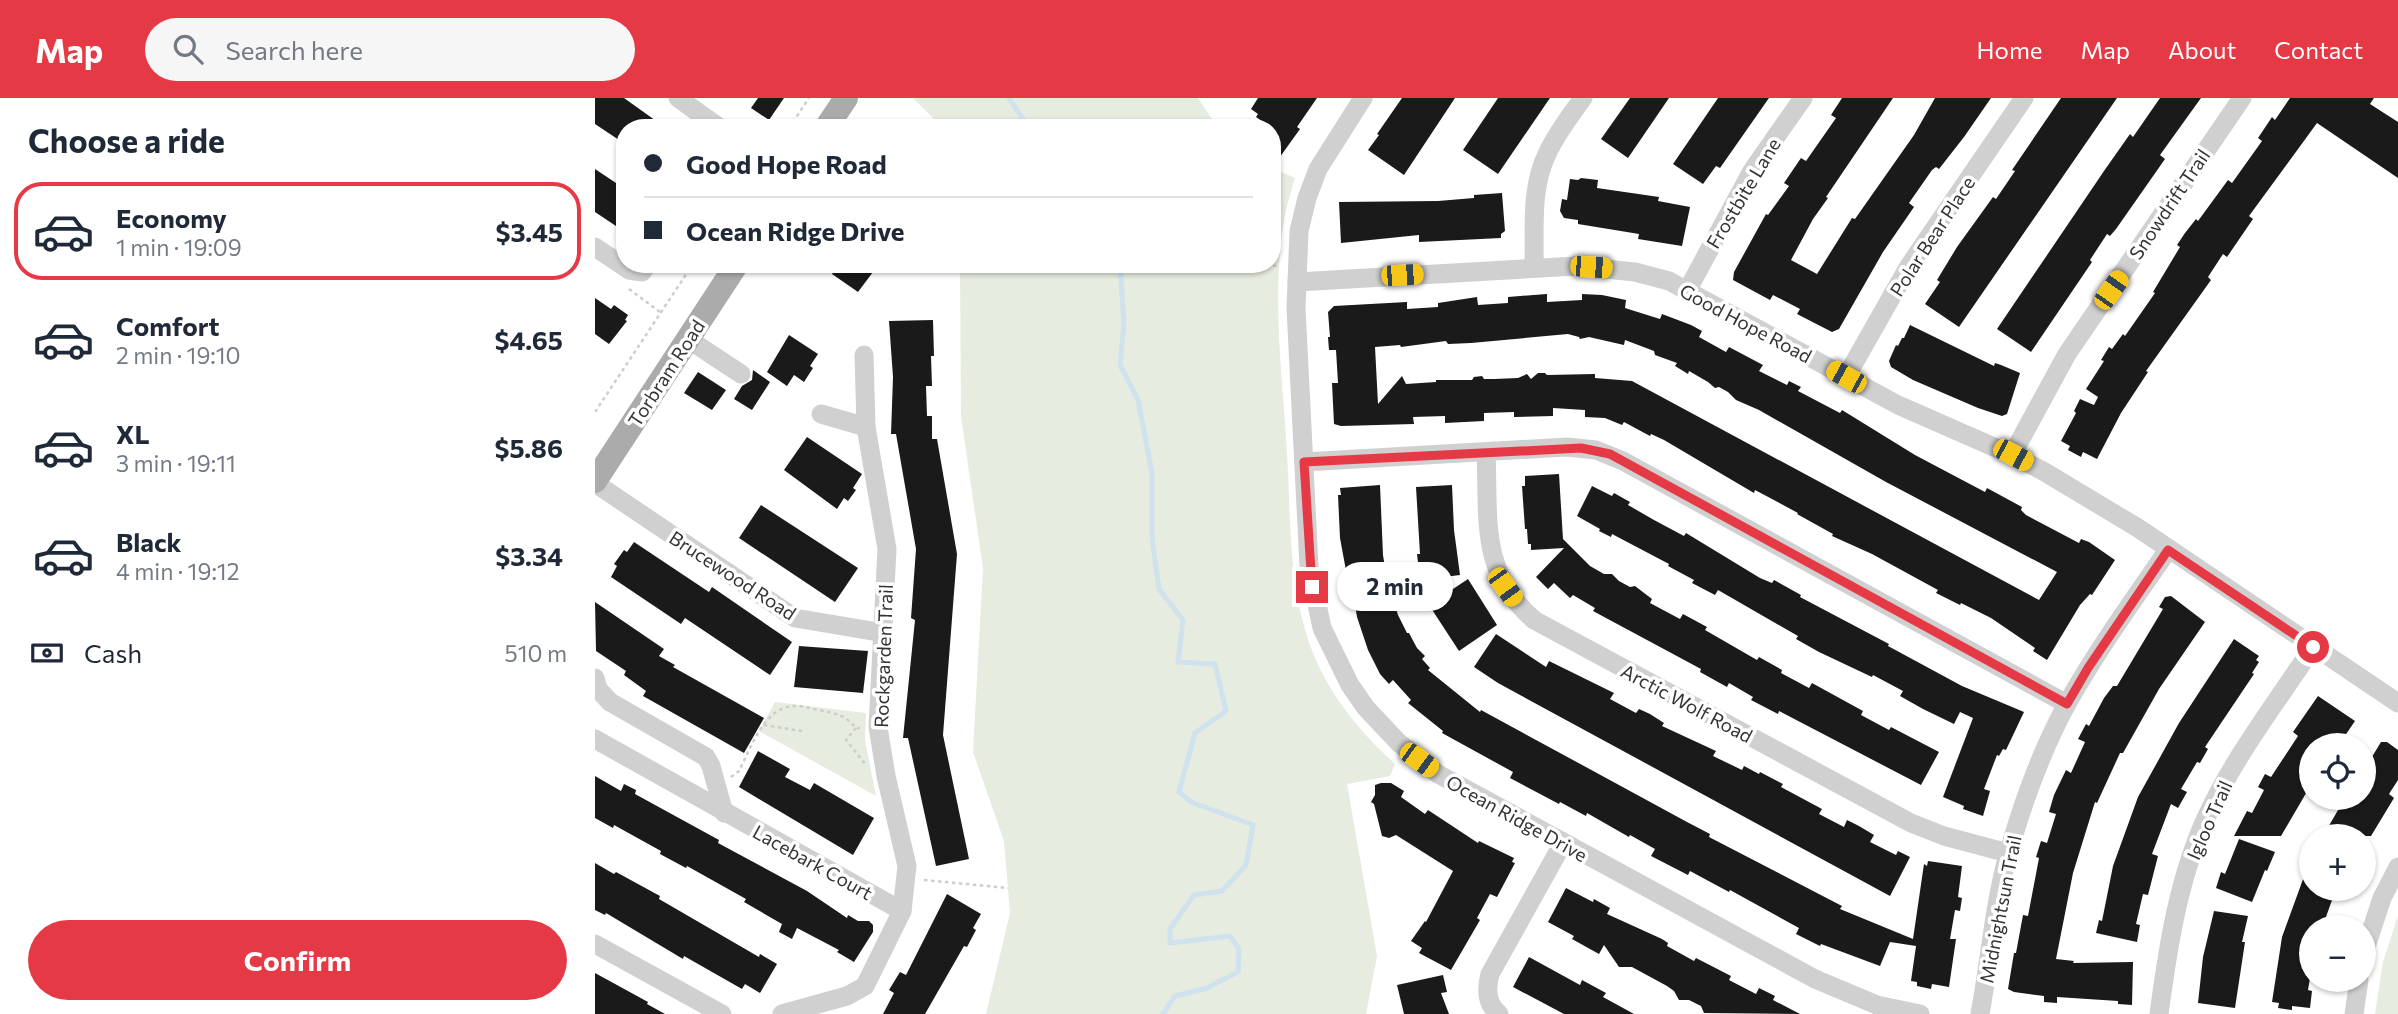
<!DOCTYPE html>
<meta charset="utf-8">
<style>
:root{--surface:#fff;--page:#f6f6f7;--text:#1f2937;--muted:#747a83;--line:#e0e1e3;--accent:#e63946}
body{margin:0;font-family:Commissioner,sans-serif;background:var(--page);color:var(--text);height:100vh;display:flex;flex-direction:column;font-size:26px;white-space:nowrap}
*{box-sizing:border-box;margin:0}
p{font-size:23px;color:var(--muted)}
.icon{flex:none;width:38px;height:38px;fill:none;stroke:currentColor;stroke-width:2;stroke-linecap:round;stroke-linejoin:round}
.map{position:relative;flex:1;overflow:hidden}
.sheet{display:flex;flex-direction:column;background:var(--surface);width:595px}
.sheet>*{flex:none}
.hud{position:absolute;left:21px;top:21px;width:665px;height:154px;border-radius:28px;box-shadow:0 2px 5px #0004;display:grid;align-content:center;height:154px;padding:0 28px;background:var(--surface)}
.tools{position:absolute;left:1704px;top:635px;display:grid;gap:14px}
.tools a{display:grid;place-items:center;width:77px;height:77px;border-radius:50%;background:var(--surface);box-shadow:0 2px 5px #0004;font-size:35px}
.end{position:absolute;width:32px;height:32px;margin:-16px;border:9px solid #e63946;background:#fff;box-shadow:0 0 0 4px #fff}
.from{border-radius:50%}
.bubble{position:absolute;height:49px;border-radius:24px;background:var(--surface);box-shadow:0 2px 5px #0004;font-size:23px;font-weight:700;line-height:49px;text-align:center}
.car{position:absolute;width:21px;height:42px;margin:-21px -10px;border-radius:9px;box-shadow:0 0 5px 2px #0007;background:linear-gradient(#f5c518 24%,#345 0 40%,#f5c518 0 76%,#345 0 86%,#f5c518 0)}
.hud b{display:flex;align-items:center;gap:24px;height:66px;font-size:26px}
.hud b+b{border-top:2px solid var(--line)}
.hud i{width:18px;height:18px;background:var(--text)}
ul{padding:0;list-style:none}
li{display:flex;align-items:center;gap:21px;height:98px;margin:0 14px 10px;padding:0 14px;border:4px solid transparent;border-radius:28px}
li div{flex:1}
li b{display:block;font-size:26px}
li em{font-style:normal;font-weight:700}
li.selected{border-color:var(--accent)}
li>.icon{width:63px;height:63px;stroke-width:1.5}
h2{padding:0 28px;font-size:32px;line-height:84px}
.pay{display:flex;align-items:center;gap:18px;height:77px;padding:0 28px;font-size:26px}
.pay p{margin-inline-start:auto}
.button{display:flex;gap:14px;margin-top:auto;padding:14px 28px}
.button a{flex:1;height:80px;border-radius:42px;background:var(--accent);color:#fff;font-size:28px;font-weight:700;line-height:80px;text-align:center}
header{display:flex;align-items:center;gap:42px;box-sizing:border-box;height:98px;padding:0 35px;background:var(--accent);color:#fff}
header strong{font-size:33px}
nav{display:flex;gap:38px;margin-inline-start:auto;font-size:24px}
.search{width:490px;height:63px;background:var(--page);display:flex;align-items:center;gap:18px;box-sizing:border-box;padding:0 24px;border-radius:38px;color:var(--muted);font-size:26px}
main{display:flex;flex:1;min-height:0}
.map>svg:first-child{display:block}
.green{fill:#e6ecdf}
.lines{fill:none;stroke-linecap:round;stroke-linejoin:round}
.stream{stroke:#cfe2ee;stroke-width:5}
.building{fill:#1a1a1a;fill-rule:evenodd}
.path{stroke:#cdcdcd;stroke-width:2.5;stroke-dasharray:3.5 3.5;stroke-linecap:butt}
.minor{stroke:#d0d0d0;stroke-width:19}
.major{stroke:#ababab;stroke-width:24}
.route{stroke:#e63946;stroke-width:9}
.labels{text-anchor:middle;dominant-baseline:central;stroke-width:7;stroke-linejoin:round;paint-order:stroke}
.street-label{font-size:19px;fill:#333;stroke:#fff}
</style>
<header>
<strong>Map</strong>
<div class="search"><svg class="icon" aria-label="search" viewBox="0 0 24 24"><circle cx="10" cy="10" r="6"/><path d="M15 15l6 6"/></svg>Search here</div>
<nav><a>Home</a><a>Map</a><a>About</a><a>Contact</a></nav>
</header>
<main>
<section class="sheet">
<h2>Choose a ride</h2>
<ul>
<li class="selected"><svg class="icon" aria-label="car" viewBox="0 0 24 24"><path d="M5 17H2v-5l4-1 3-4h7l3 4 3 1v5h-3M9 17h6M6 11h13"/><circle cx="7" cy="17" r="2"/><circle cx="17" cy="17" r="2"/></svg><div><b>Economy</b><p>1 min · 19:09</p></div><em>$3.45</em></li>
<li><svg class="icon" aria-label="car" viewBox="0 0 24 24"><path d="M5 17H2v-5l4-1 3-4h7l3 4 3 1v5h-3M9 17h6M6 11h13"/><circle cx="7" cy="17" r="2"/><circle cx="17" cy="17" r="2"/></svg><div><b>Comfort</b><p>2 min · 19:10</p></div><em>$4.65</em></li>
<li><svg class="icon" aria-label="car" viewBox="0 0 24 24"><path d="M5 17H2v-5l4-1 3-4h7l3 4 3 1v5h-3M9 17h6M6 11h13"/><circle cx="7" cy="17" r="2"/><circle cx="17" cy="17" r="2"/></svg><div><b>XL</b><p>3 min · 19:11</p></div><em>$5.86</em></li>
<li><svg class="icon" aria-label="car" viewBox="0 0 24 24"><path d="M5 17H2v-5l4-1 3-4h7l3 4 3 1v5h-3M9 17h6M6 11h13"/><circle cx="7" cy="17" r="2"/><circle cx="17" cy="17" r="2"/></svg><div><b>Black</b><p>4 min · 19:12</p></div><em>$3.34</em></li>
</ul>
<div class="pay"><svg class="icon" aria-label="cash" viewBox="0 0 24 24"><path d="M3 7h18v10H3z"/><circle cx="12" cy="12" r="2"/></svg>Cash<p>510 m</p></div>
<div class="button"><a>Confirm</a></div>
</section>
<div class="map">
<svg width="1803" height="916" viewBox="0 0 1803 916">
<rect width="100%" height="100%" fill="#fff"/>
<!-- green -->
<g class="green">
<polygon points="318,0 603,0 623,30 348,30"/>
<path d="M684,73l16,7c-29,85 -13,186 -8,275 4,67 1,137 26,200 17,43 48,80 82,111l-5,12 -43,8 30,172 -11,58h-380l24,-101 -6,-72 -31,-89 10,-184 -22,-152 -1,-152h312v-92z"/>
<polygon points="180,604 271,615 270,642 281,698 164,633"/>
<polygon points="1803,818 1803,916 1780,916 1788,864"/>
</g>
<g class="lines">
<!-- stream -->
<g class="stream">
<polyline points="414,0 434,30"/>
<polyline points="525,166 529,225 525,267 543,302 557,375 557,440 564,491 588,522 583,564 620,566 631,613 600,635 584,694 596,704 658,727 651,767 627,793 599,797 575,831 575,845 635,838 644,851 643,874 612,890 580,898 568,916"/>
</g>
</g>
<!-- building -->
<g class="building">
<polygon points="0,0 29,0 71,30 30,30 24,42 0,26"/>
<polygon points="163,0 189,0 174,22 156,10"/>
<polygon points="663,0 722,0 702,29 705,31 677,70 677,30 661,19 663,16 656,11"/>
<polygon points="807,0 860,0 809,77 773,52 784,37 782,36"/>
<polygon points="903,0 955,0 903,76 868,52"/>
<polygon points="1035,0 1074,0 1033,60 1006,41"/>
<polygon points="1123,0 1174,0 1125,70 1121,68 1108,86 1078,66"/>
<polygon points="1247,0 1298,0 1231,99 1233,100 1218,121 1196,162 1222,176 1257,120 1260,121 1319,37 1340,0 1396,0 1369,39 1344,71 1341,69 1337,72 1314,105 1319,109 1288,154 1244,231 1237,234 1202,216 1205,211 1178,197 1175,202 1138,182 1139,174 1171,116 1173,117 1194,88 1189,85 1206,60 1211,63 1241,20 1236,17"/>
<polygon points="1466,0 1522,0 1364,229 1330,206 1345,184 1342,182 1362,149 1398,99 1401,101 1420,73 1417,72"/>
<polygon points="1565,0 1606,0 1565,57 1570,61 1521,131 1515,138 1512,136 1495,162 1497,164 1436,254 1402,231 1509,73 1535,36 1538,39"/>
<polygon points="1695,0 1779,0 1775,6 1803,24 1803,80 1722,25 1654,118 1658,121 1632,159 1628,156 1613,179 1616,182 1551,273 1553,274 1526,315 1502,361 1488,354 1486,359 1473,352 1475,348 1466,343 1481,315 1479,313 1485,301 1499,307 1503,299 1491,291 1509,263 1506,262 1514,249 1517,251 1528,236 1530,238 1560,195 1558,194 1585,149 1582,147 1590,135 1601,121 1603,123 1633,82 1637,85 1667,43 1663,40 1677,19 1680,22"/>
<polygon points="0,71 30,91 30,134 0,114"/>
<polygon points="986,80 1003,82 1002,90 1064,99 1063,103 1095,109 1087,148 1043,141 1044,136 983,126 983,122 969,120 965,113 967,101 972,102 975,81 983,82"/>
<polygon points="907,95 910,133 906,136 906,140 824,144 824,137 746,145 744,104 843,103 879,100 879,97"/>
<polygon points="244,166 284,166 263,194 237,176"/>
<path d="M952,196v8l35,-2v-6l20,1 24,5 -1,8 35,11 2,-5 29,11 11,6 -3,6 27,15 3,-5 34,18 -4,6 28,14 2,-4 12,6 -3,4 42,22 2,-3 73,45 70,37 2,-4 35,19 -1,3 5,5 53,28 2,-4 8,3 26,18 -23,35 -2,-1 -10,11 -33,55 -14,-9 2,-3 -44,-30 -30,-15 -1,2 -24,-12 2,-3 -66,-36 -40,-18 1,-2 -36,-20 1,-1 -43,-23 -1,3 -90,-53 -13,-6 -1,2 -26,-14 -2,3 -17,-7 -20,-1v-7l-32,-2v8l-39,1v-5l-30,1v8l-39,2v-7l-32,1 1,7 -73,2 -7,-2 -2,-41h6l-2,-33h-7l-1,-13h2l-2,-25 6,-6 73,-4v7l31,-2v-4l39,-6 1,8 30,-2v-6zM973,236l11,3 1,2 9,-2 35,8 1,-5 29,11 1,4 22,8 -2,3 13,8 1,-3 19,11 7,6 4,-1 9,5 8,8 23,10 127,72 171,90 -18,28 -407,-219 -37,-3v-4l-48,1 -2,-2h-7l-7,6 -4,-5 -9,4 -24,1h-10l-2,-3 -8,1 -2,3h-36v2l-30,2 -4,-8 -24,28 -3,-57 25,-2 1,2 45,-6 2,3 23,-1z"/>
<polygon points="0,200 16,211 19,207 33,217 30,222 32,223 14,246 0,236"/>
<polygon points="338,222 339,258 336,258 337,288 331,288 332,318 337,318 337,341 342,341 362,456 348,637 374,761 341,768 313,640 308,640 320,522 316,520 321,451 301,336 296,336 298,279 294,223"/>
<polygon points="1315,227 1399,268 1400,265 1406,267 1425,275 1412,316 1407,318 1383,310 1318,282 1296,269 1294,263 1301,247 1303,248 1307,240 1309,240"/>
<polygon points="194,237 223,256 215,268 218,270 209,284 199,277 192,288 172,274"/>
<polygon points="158,272 175,284 157,312 139,301 147,288 157,282"/>
<polygon points="103,274 131,292 117,312 89,295"/>
<polygon points="212,339 267,376 258,390 261,392 253,403 249,400 242,411 189,372"/>
<polygon points="964,376 968,441 995,468 1009,476 1017,476 1024,483 1035,489 1040,488 1057,501 1055,505 1085,521 1088,516 1112,529 1110,532 1162,562 1164,559 1187,572 1186,575 1214,590 1217,585 1268,613 1266,617 1294,632 1296,629 1344,654 1326,687 1184,613 1183,616 1156,602 1158,599 1134,585 1132,589 1105,574 1106,571 998,513 1000,510 978,497 975,500 959,485 953,491 941,479 969,450 936,452 936,446 933,446 932,431 930,431 927,388 930,388 930,378"/>
<polygon points="785,387 788,457 792,482 803,517 812,535 814,535 822,550 830,558 827,561 835,570 833,572 885,614 886,612 1092,724 1115,736 1114,739 1247,808 1245,811 1318,841 1329,766 1332,768 1333,763 1367,768 1363,799 1367,800 1365,813 1360,812 1355,841 1361,841 1354,889 1337,886 1336,891 1322,888 1322,884 1316,883 1321,848 1295,844 1285,868 1226,846 1225,848 1201,836 1204,830 1135,792 1134,794 1095,773 1093,777 1056,758 1060,751 1035,737 1034,739 992,715 991,718 965,704 964,706 915,680 918,674 847,635 848,633 813,605 816,602 798,582 794,586 785,576 773,552 762,519 755,477 752,478 745,440 743,397 746,397 745,390"/>
<polygon points="857,387 859,432 865,477 825,482 822,456 825,456 821,389"/>
<polygon points="997,388 1017,398 1019,395 1035,404 1033,407 1059,422 1089,438 1091,435 1165,480 1177,485 1179,482 1206,497 1205,499 1294,546 1293,548 1367,588 1429,614 1411,652 1408,651 1404,658 1402,657 1389,691 1395,693 1388,718 1368,711 1369,708 1348,699 1378,620 1365,614 1359,626 1328,611 1305,598 1308,593 1278,577 1277,579 1224,554 1201,541 1203,538 1123,492 1120,497 1097,485 1099,482 1073,468 1074,466 1017,436 1016,439 1004,433 1005,431 982,418"/>
<polygon points="166,407 263,470 240,504 144,440"/>
<polygon points="39,444 114,494 117,489 197,544 175,577 90,520 86,526 16,479 22,468 19,466 29,452 32,454"/>
<polygon points="873,481 902,527 864,553 834,507"/>
<polygon points="1576,498 1610,524 1564,591 1528,655 1525,655 1502,705 1500,704 1478,775 1461,861 1479,863 1478,865 1538,864 1537,907 1523,906 1523,903 1462,899 1462,905 1449,904 1449,898 1419,894 1413,891 1419,855 1421,855 1428,817 1433,818 1444,760 1441,759 1446,743 1452,745 1461,716 1454,714 1459,697 1471,672 1476,675 1490,644 1483,641 1491,626 1494,628 1509,600 1518,588 1522,588 1568,511 1564,509 1570,499"/>
<polygon points="0,504 69,551 64,558 80,567 78,569 169,620 149,655 48,598 51,593 29,577 31,573 1,553"/>
<polygon points="901,536 951,569 954,563 1019,595 1015,601 1041,615 1044,611 1055,616 1069,625 1067,628 1121,653 1118,658 1147,672 1149,668 1164,676 1165,674 1188,686 1186,689 1227,711 1224,716 1249,729 1252,722 1264,728 1279,737 1275,744 1301,757 1303,753 1315,759 1295,798 903,585 879,569"/>
<polygon points="1639,541 1664,558 1661,562 1664,564 1657,575 1659,576 1610,649 1613,651 1605,665 1602,664 1586,691 1592,694 1583,710 1576,706 1557,756 1563,758 1553,797 1548,796 1541,826 1545,827 1542,844 1501,835 1504,822 1507,823 1518,768 1543,699 1584,625"/>
<polygon points="204,548 273,553 268,595 199,589"/>
<polygon points="1723,598 1760,623 1743,648 1717,648 1717,685 1686,738 1639,738 1652,713 1657,715 1669,692 1663,689 1670,676 1676,679 1703,638 1698,634"/>
<polygon points="1786,644 1792,644 1803,652 1803,682 1794,696 1799,700 1776,738 1728,738 1750,700 1769,700 1769,672"/>
<polygon points="163,653 195,671 190,679 215,692 219,685 279,720 258,757 144,689"/>
<polygon points="0,678 26,693 29,686 41,692 40,696 124,742 123,745 212,793 252,820 253,817 263,823 274,823 278,827 278,834 259,864 242,854 244,852 202,830 197,841 184,834 187,826 149,804 151,801 92,768 91,770 65,756 66,753 19,727 18,730 0,720"/>
<polygon points="786,685 796,685 809,693 806,699 830,716 833,712 883,745 884,743 919,760 917,764 920,765 902,799 895,796 882,820 885,822 856,872 824,855 827,850 816,843 830,823 831,824 858,773 801,737 794,740 787,738 779,706 776,704 780,697 780,687"/>
<polygon points="1644,741 1680,754 1672,773 1670,772 1657,804 1621,790 1626,774 1630,776"/>
<polygon points="1715,762 1717,791 1741,791 1727,830 1717,830 1717,868 1713,892 1717,893 1715,910 1697,908 1697,912 1683,910 1684,905 1677,904 1687,839"/>
<polygon points="0,765 19,776 21,774 65,798 64,801 164,859 165,856 182,866 165,895 150,886 147,891 89,858 88,861 11,815 10,817 0,812"/>
<polygon points="971,790 998,804 999,801 1015,810 1012,816 1067,841 1073,845 1072,848 1099,863 1101,860 1136,878 1134,882 1161,896 1164,890 1180,898 1178,902 1205,916 1109,915 1106,908 1094,902 1084,902 1079,893 1072,888 1037,869 1024,869 1009,847 1004,856 977,841 979,838 953,824"/>
<polygon points="352,796 386,816 378,830 381,832 372,849 369,848 330,916 288,916 299,895 294,892 305,874 311,877"/>
<polygon points="1619,813 1653,818 1647,844 1650,844 1640,910 1603,905 1608,859"/>
<polygon points="934,859 985,887 987,882 1011,895 1008,899 1039,916 969,916 918,889"/>
<polygon points="0,875 53,904 52,906 70,916 0,916"/>
<polygon points="848,877 852,894 846,895 854,916 809,916 802,887"/>
</g>
<g class="lines">
<!-- path -->
<g class="path">
<polyline points="149,30 155,26 161,30"/>
<polyline points="194,30 214,0"/>
<polyline points="664,167 685,168"/>
<polyline points="34,191 65,214"/>
<polyline points="0,314 98,166"/>
<polyline points="169,627 207,633"/>
<polyline points="261,630 251,642 271,667"/>
<path d="M136,679l8,-6c12,-23 26,-67 58,-65 7,0 15,3 22,4 17,4 25,4 37,18h4"/>
<polyline points="329,782 413,790"/>
</g>
<!-- minor -->
<g class="minor">
<polyline points="83,0 125,30"/>
<polyline points="768,0 723,71 712,100 704,133 701,210 714,468 727,530 755,587 771,610 804,645 843,676 1220,881 1282,907 1325,916"/>
<polyline points="0,149 34,172 47,174 53,166"/>
<path d="M939,170c1,-38 -4,-79 13,-114 9,-20 23,-38 36,-56"/>
<polyline points="702,184 981,168 1040,174 1074,183 1303,307 1417,357 1448,373 1543,430 1803,605"/>
<polyline points="1092,193 1157,73 1208,0"/>
<polyline points="93,241 146,276"/>
<polyline points="1251,279 1314,168 1429,0"/>
<polyline points="226,316 271,329"/>
<path d="M891,354c3,67 -7,120 48,168l377,203 33,13 64,17"/>
<polyline points="1417,357 1472,256 1647,0"/>
<polyline points="709,364 972,349 1001,352 1028,363 1472,606"/>
<polyline points="0,385 200,520 289,535"/>
<polyline points="0,580 3,591 15,604 111,659 116,668 129,715"/>
<polyline points="0,641 307,813"/>
<polyline points="0,846 127,916"/>
<polyline points="1769,855 1787,800 1803,769"/>
<polyline points="187,916 252,898 270,888 307,813 312,768 291,678 283,629 292,451 271,329 269,257"/>
<path d="M904,916c-13,-10 -13,-25 -9,-40l73,-131"/>
<path d="M1385,916c10,-54 14,-110 29,-163 15,-52 33,-102 59,-149 30,-53 66,-103 100,-152"/>
<path d="M1564,916c9,-67 19,-134 47,-196 28,-61 70,-115 107,-171"/>
<polyline points="1759,916 1764,882"/>
</g>
<!-- major -->
<g class="major">
<polyline points="231,30 251,0"/>
<polyline points="0,383 142,166"/>
</g>
</g>
<g class="lines">
<!-- route -->
<polyline class="route" points="717,489 709,364 986,350 1015,356 1472,606 1493,570 1573,452 1718,549"/>
</g>
<g class="labels">
<!-- street labels -->
<g class="street-label">
<text transform="translate(1148 95) rotate(-59)">Frostbite Lane</text>
<text transform="translate(1574 106) rotate(-56)">Snowdrift Trail</text>
<text transform="translate(1337 138) rotate(-57)">Polar Bear Place</text>
<text transform="translate(1151 225) rotate(28)">Good Hope Road</text>
<text transform="translate(71 275) rotate(-57)">Torbram Road</text>
<text transform="translate(138 477) rotate(33)">Brucewood Road</text>
<text transform="translate(288 558) rotate(-88)">Rockgarden Trail</text>
<text transform="translate(1092 605) rotate(28)">Arctic Wolf Road</text>
<text transform="translate(922 720) rotate(29)">Ocean Ridge Drive</text>
<text transform="translate(1614 722) rotate(-66)">Igloo Trail</text>
<text transform="translate(218 764) rotate(29)">Lacebark Court</text>
<text transform="translate(1405 811) rotate(-79)">Midnightsun Trail</text>
</g>
</g>
</svg>
<div class="tools">
<a><svg class="icon" aria-label="locate" viewBox="0 0 24 24"><circle cx="12" cy="12" r="6"/><path d="M12 2v4M12 18v4M2 12h4M18 12h4"/></svg></a>
<a>+</a>
<a>−</a>
</div>
<i class="end from" style="left:1718px;top:549px"></i>
<i class="end" style="left:717px;top:489px"></i>
<div class="bubble" style="left:742px;top:464px;width:116px">2 min</div>
<i class="car" style="left:996px;top:169px;rotate:94deg"></i>
<i class="car" style="left:807px;top:177px;rotate:87deg"></i>
<i class="car" style="left:1516px;top:192px;rotate:35deg"></i>
<i class="car" style="left:1251px;top:279px;rotate:299deg"></i>
<i class="car" style="left:1418px;top:357px;rotate:118deg"></i>
<i class="car" style="left:910px;top:489px;rotate:144deg"></i>
<i class="car" style="left:824px;top:662px;rotate:126deg"></i>
<div class="hud">
<b><i class="from"></i>Good Hope Road</b>
<b><i></i>Ocean Ridge Drive</b>
</div>
</div>
</main>
